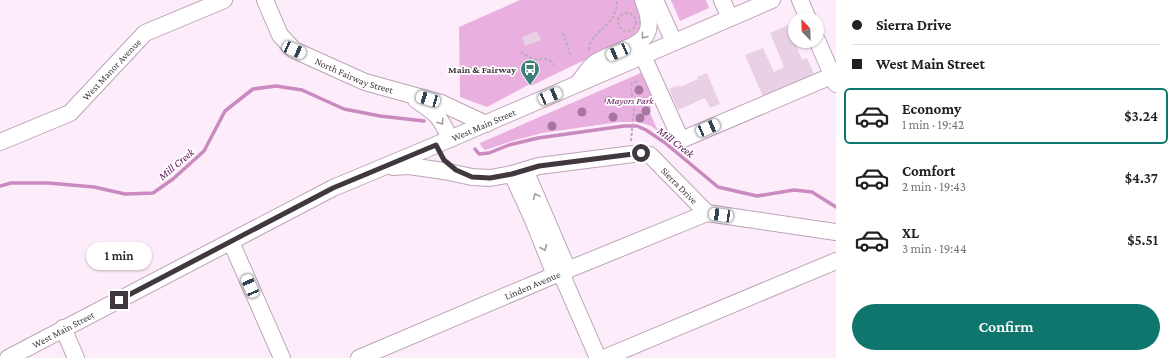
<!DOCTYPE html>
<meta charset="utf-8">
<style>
:root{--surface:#fff;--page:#f6f6f6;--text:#202124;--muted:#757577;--line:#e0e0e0;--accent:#0f766e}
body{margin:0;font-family:"Crimson Pro",serif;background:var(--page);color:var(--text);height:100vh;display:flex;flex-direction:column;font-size:15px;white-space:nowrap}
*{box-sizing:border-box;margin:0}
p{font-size:13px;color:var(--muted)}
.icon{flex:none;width:22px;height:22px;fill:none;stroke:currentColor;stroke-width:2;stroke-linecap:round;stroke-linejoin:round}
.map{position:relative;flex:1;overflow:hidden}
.drawer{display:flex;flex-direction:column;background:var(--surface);width:340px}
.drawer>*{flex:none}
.banner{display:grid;align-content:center;height:88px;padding:0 16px;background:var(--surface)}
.needle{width:26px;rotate:337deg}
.tools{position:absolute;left:788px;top:12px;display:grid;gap:8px}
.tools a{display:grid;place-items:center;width:36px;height:36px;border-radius:50%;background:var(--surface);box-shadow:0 1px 3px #0004;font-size:20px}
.end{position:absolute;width:18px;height:18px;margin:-9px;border:5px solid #41373f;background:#fff;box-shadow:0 0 0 2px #fff}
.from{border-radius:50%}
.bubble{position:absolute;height:28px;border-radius:14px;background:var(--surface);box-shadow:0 1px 3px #0004;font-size:13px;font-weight:600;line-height:28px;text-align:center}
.car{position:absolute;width:12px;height:24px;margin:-12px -6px;border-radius:5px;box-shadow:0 0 3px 1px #0007;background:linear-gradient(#fff 24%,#345 0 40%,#fff 0 76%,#345 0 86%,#fff 0)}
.banner b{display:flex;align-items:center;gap:14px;height:38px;font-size:15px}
.banner b+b{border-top:1px solid var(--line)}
.banner i{width:10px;height:10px;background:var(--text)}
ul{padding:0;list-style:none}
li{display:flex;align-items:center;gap:12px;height:56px;margin:0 8px 6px;padding:0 8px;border:2px solid transparent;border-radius:6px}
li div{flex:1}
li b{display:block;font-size:15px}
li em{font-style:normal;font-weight:600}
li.on{border-color:var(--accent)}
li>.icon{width:36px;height:36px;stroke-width:1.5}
.action{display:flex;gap:8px;margin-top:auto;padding:8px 16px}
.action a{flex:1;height:46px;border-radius:24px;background:var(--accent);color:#fff;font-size:16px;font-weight:600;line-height:46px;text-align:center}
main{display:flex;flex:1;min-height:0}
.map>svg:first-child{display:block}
.green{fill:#e9b0df}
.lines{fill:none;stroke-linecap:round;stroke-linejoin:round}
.stream{stroke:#ca8abf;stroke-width:3.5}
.building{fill:#ead0e5}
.minor-casing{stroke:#bda4b8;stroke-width:18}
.path{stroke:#bbadb8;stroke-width:2;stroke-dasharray:3 2;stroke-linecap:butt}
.minor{stroke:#fff;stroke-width:16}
.tree{fill:#a675a0}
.oneway{stroke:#a09b9f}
.route{stroke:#41373f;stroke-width:5}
.labels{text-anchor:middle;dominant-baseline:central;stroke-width:3.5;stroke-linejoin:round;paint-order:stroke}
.street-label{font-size:10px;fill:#41373f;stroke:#fff}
.poi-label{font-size:10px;font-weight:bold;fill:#41373f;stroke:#fff;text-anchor:end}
.park-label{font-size:10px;font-style:italic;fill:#5f1357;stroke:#fff}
.water-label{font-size:11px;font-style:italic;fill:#5c0f54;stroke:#fff}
</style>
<main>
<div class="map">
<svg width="836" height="358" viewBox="0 0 836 358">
<rect width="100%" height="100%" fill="#fdedfa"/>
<!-- green -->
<g class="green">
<polygon points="520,0 636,0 642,13 642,26 630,40 572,66 531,86 530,84 487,107 460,97 459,27"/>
<polygon points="671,0 706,0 709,8 680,21"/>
<polygon points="643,72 656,95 649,111 658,131 651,126 639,122 619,122 542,133 512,141 485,150 481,146 480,143"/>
</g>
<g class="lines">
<!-- stream -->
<g class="stream">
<polyline points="475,149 479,154 489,153 509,145 538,138 624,126 637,126 646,130 664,142 718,187 757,196 794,190 812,192 836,207"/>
<polyline points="0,186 11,183 48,183 94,187 125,194 153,193 173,179 204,151 225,111 253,89 276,86 302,90 344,109 380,116 424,121"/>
</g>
</g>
<!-- building -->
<g class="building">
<polygon points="788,25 802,60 807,58 814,74 792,84 794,87 764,99 745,55 763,48 774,72 784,67 770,33"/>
<polygon points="537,31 541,40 525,46 522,37"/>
<polygon points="707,73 720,104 710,108 705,98 678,110 669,89 679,85 680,87 698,79 697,77"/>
</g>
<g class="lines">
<!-- minor casing -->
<g class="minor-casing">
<g id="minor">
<path id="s1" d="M265,0l15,35 14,15 71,32 76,21 45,21"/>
<polyline points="655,0 674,42"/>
<polyline points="722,0 730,18"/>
<polyline points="800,0 808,19"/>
<polyline points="817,40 836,84"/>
<polyline points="643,56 681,140 836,74"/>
<path d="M579,82c5,-6 10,-15 16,-19 4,-3 10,-5 14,-7 32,-14 50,-17 34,-56"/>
<path d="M416,100c20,13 24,16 34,39"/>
<path id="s2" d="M0,142l70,-29 75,-80 79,-33"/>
<path id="s3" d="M393,167l16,-1 35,5 28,6 18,1 22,-4 27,-8 102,-13 9,2 57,58 129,19"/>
<polyline points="525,170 568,270"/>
<polyline points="512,174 533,220 555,275"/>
<polyline points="231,242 282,358"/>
<polyline points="561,273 598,358"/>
<polyline points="63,328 76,358"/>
<path id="s4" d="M8,358l325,-170 103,-43 336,-145"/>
<path id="s5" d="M359,358l196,-83 152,-62"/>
<polyline points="604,358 836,261"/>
</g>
</g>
<!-- path -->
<g class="path">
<circle cx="627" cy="22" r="9"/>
<polyline points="563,33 571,56"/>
<path d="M589,50c1,-21 28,-21 28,-50"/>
<path d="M521,52c4,2 8,6 12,7 10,2 13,-4 21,6"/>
<polyline points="631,141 634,108 631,89 632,84 639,80"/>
</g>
<!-- minor -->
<use href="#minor" class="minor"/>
</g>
<!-- trees -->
<g class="tree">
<circle cx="639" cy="90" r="4.5"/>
<circle cx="609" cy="101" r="4.5"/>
<circle cx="646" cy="111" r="4.5"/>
<circle cx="582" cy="112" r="4.5"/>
<circle cx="613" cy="117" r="4.5"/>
<circle cx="640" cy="118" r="4.5"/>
<circle cx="552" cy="126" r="4.5"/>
</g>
<!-- one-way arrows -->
<defs><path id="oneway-chevron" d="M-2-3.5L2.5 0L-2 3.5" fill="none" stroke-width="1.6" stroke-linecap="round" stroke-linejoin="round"/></defs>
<g class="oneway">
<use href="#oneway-chevron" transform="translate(644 36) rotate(128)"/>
<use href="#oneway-chevron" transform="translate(441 122) rotate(57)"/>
<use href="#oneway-chevron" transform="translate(536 196) rotate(-114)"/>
<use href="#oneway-chevron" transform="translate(544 248) rotate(68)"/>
</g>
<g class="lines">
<!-- route -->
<polyline class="route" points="119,300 333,188 436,145 444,160 456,170 472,177 490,178 512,174 539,166 641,153"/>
</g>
<!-- icons -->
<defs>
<g id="bus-pin" transform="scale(1)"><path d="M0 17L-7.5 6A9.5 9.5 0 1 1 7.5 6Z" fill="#3c8177" stroke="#fff"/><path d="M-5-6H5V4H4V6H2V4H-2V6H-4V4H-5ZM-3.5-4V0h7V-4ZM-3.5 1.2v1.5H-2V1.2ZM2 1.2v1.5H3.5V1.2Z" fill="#fff"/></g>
</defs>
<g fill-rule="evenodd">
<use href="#bus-pin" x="530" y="69"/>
</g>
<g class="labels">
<!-- street labels -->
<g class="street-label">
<text stroke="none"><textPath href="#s2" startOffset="136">West Manor Avenue</textPath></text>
<text stroke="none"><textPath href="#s1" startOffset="124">North Fairway Street</textPath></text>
<text stroke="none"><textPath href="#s4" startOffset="530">West Main Street</textPath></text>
<text stroke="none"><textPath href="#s3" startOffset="303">Sierra Drive</textPath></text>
<text stroke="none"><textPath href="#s5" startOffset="188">Linden Avenue</textPath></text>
<text stroke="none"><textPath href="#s4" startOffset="62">West Main Street</textPath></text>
</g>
<!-- poi labels -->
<g class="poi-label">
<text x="516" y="69">Main &amp; Fairway</text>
</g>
<!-- park labels -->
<g class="park-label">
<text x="630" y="100">Mayors Park</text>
</g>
<!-- water labels -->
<g class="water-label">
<text transform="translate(676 142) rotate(37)">Mill Creek</text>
<text transform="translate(176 164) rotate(-40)">Mill Creek</text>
</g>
</g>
</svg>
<div class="tools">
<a><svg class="needle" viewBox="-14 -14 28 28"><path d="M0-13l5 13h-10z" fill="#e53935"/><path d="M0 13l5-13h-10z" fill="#757577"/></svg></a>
</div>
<i class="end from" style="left:641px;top:153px"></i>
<i class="end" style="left:119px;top:300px"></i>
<div class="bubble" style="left:86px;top:242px;width:66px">1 min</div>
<i class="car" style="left:294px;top:50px;rotate:114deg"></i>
<i class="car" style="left:618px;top:52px;rotate:246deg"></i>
<i class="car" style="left:550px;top:96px;rotate:67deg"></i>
<i class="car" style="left:428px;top:99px;rotate:286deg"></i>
<i class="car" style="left:708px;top:128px;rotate:67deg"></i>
<i class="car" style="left:721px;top:215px;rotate:278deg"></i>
<i class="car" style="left:250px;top:286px;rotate:336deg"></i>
</div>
<section class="drawer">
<div class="banner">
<b><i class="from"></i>Sierra Drive</b>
<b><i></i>West Main Street</b>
</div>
<ul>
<li class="on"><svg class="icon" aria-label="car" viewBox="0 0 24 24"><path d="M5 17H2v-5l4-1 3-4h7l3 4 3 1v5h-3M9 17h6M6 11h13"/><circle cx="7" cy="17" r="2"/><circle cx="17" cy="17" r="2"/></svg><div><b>Economy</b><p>1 min · 19:42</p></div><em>$3.24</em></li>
<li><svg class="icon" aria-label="car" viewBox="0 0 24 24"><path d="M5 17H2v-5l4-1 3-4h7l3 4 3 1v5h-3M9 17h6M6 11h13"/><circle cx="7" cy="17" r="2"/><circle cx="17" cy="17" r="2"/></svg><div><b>Comfort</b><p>2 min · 19:43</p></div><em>$4.37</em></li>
<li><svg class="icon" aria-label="car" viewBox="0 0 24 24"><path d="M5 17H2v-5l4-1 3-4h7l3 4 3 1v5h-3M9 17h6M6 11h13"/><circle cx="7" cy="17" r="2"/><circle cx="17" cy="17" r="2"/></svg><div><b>XL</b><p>3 min · 19:44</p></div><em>$5.51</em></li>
</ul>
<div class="action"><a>Confirm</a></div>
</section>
</main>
